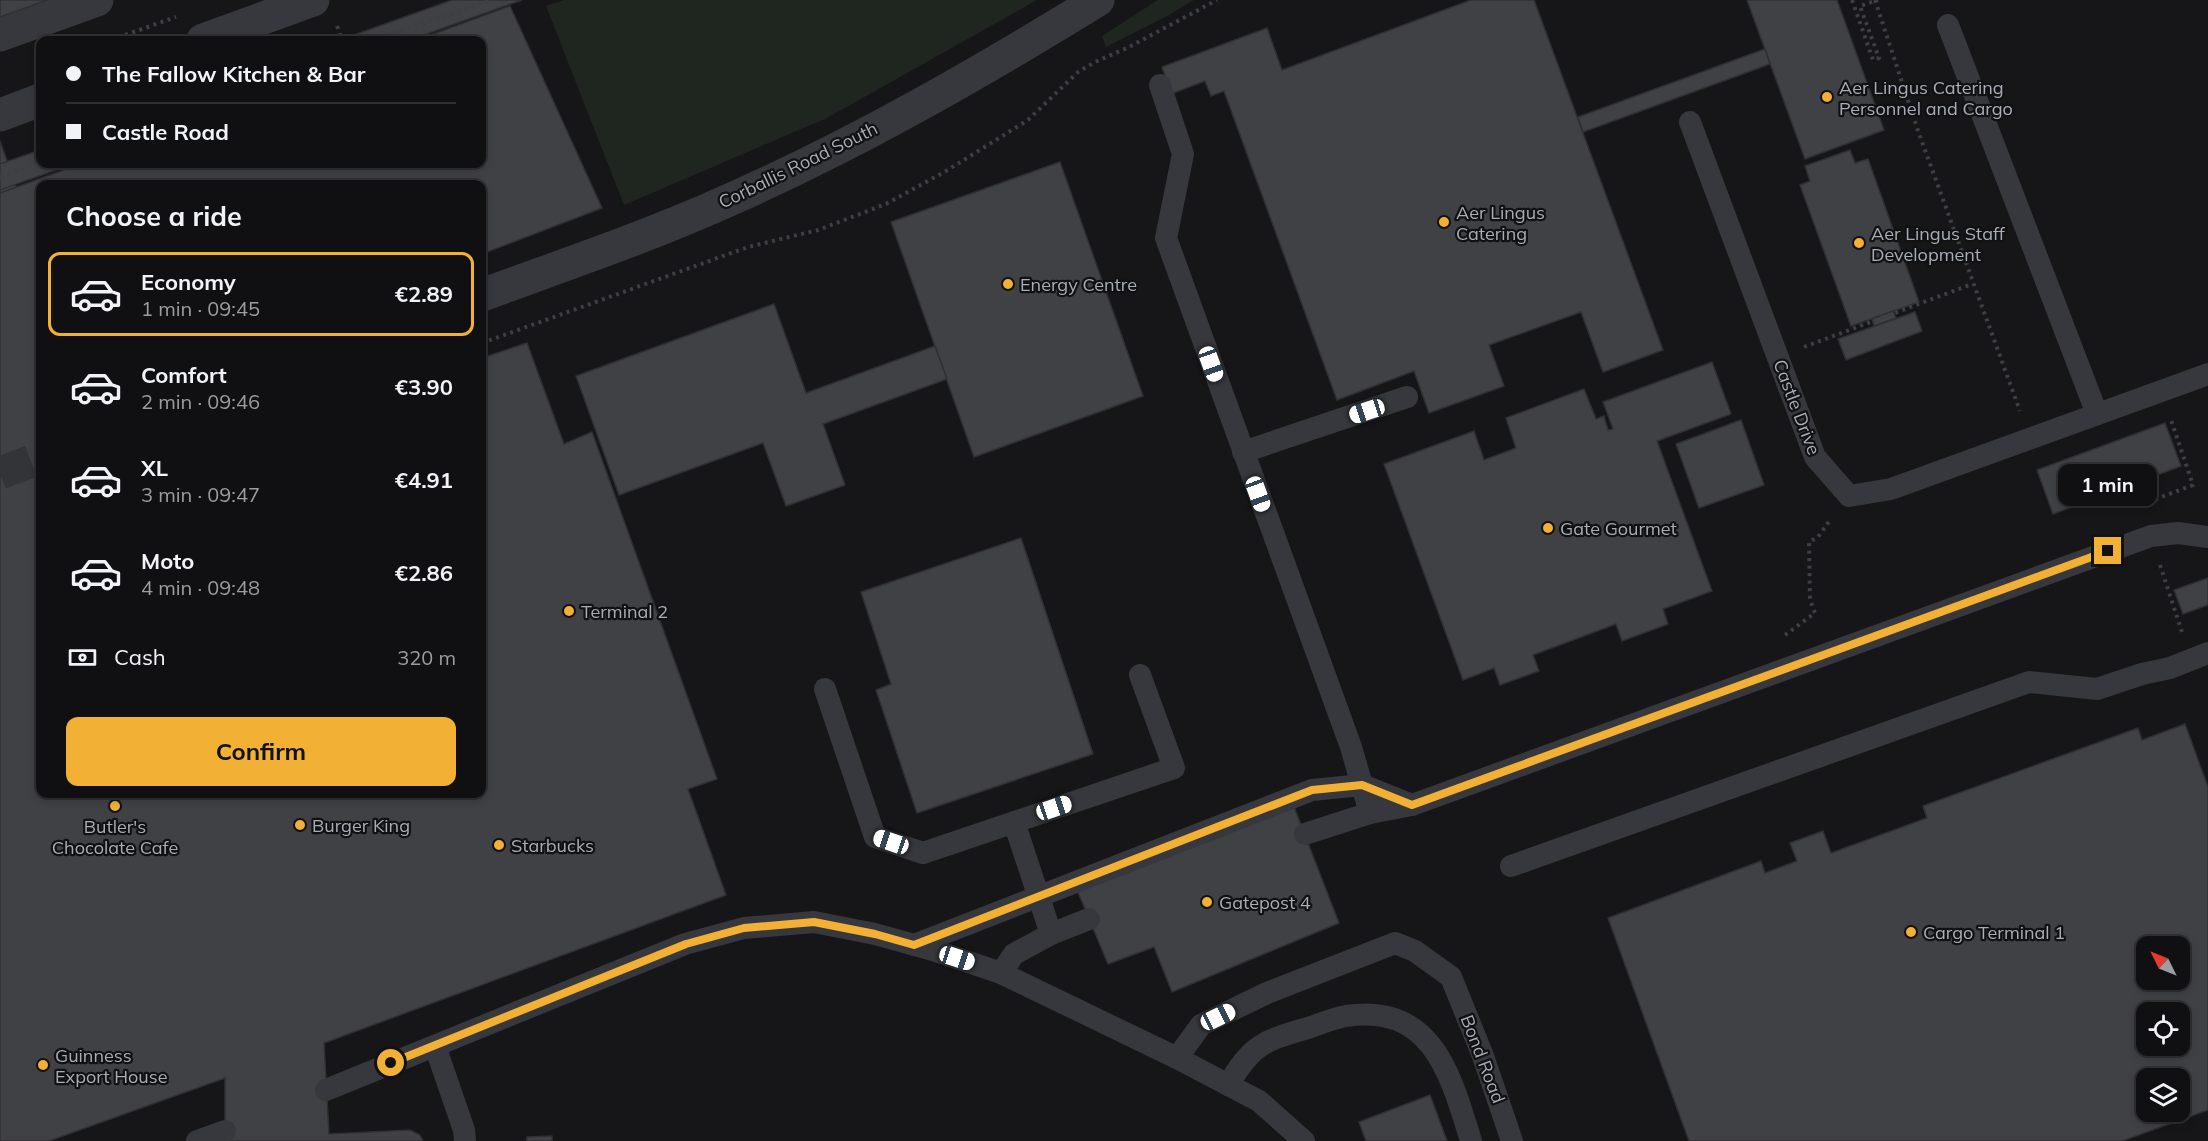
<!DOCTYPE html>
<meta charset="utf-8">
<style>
:root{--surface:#101012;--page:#1e1e20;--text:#f1f3f6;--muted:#9c9d9f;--line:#303032;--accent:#f2b134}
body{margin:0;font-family:Mulish,sans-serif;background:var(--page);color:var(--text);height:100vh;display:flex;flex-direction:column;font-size:22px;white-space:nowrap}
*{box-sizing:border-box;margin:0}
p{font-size:20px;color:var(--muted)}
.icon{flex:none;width:33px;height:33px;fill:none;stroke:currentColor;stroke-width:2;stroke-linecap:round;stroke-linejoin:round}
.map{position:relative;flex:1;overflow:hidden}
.side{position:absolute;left:36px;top:180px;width:450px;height:618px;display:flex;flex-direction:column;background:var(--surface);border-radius:12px;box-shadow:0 3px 9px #0003,0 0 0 2px var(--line)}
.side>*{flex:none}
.top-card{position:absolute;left:36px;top:36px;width:450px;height:132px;border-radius:12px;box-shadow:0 3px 9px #0003,0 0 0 2px var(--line);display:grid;align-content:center;height:132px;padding:0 30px;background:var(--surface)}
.needle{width:39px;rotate:313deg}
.controls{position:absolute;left:2136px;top:936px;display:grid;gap:12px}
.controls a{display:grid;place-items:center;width:54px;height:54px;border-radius:12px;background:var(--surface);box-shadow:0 3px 9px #0003,0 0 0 2px var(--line);font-size:30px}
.end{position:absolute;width:27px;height:27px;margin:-14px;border:8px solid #f2b134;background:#111;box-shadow:0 0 0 3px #111}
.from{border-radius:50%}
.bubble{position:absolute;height:42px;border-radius:12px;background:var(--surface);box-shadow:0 3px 9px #0003,0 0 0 2px var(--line);font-size:20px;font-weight:700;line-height:42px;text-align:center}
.car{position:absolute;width:18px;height:36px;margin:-18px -9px;border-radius:8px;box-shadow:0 0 4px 2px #0007;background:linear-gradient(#fff 24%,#345 0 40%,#fff 0 76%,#345 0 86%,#fff 0)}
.top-card b{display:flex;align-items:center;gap:21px;height:57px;font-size:22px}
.top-card b+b{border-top:2px solid var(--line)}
.top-card i{width:15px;height:15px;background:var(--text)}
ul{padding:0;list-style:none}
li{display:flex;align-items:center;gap:18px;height:84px;margin:0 12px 9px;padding:0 18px;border:3px solid transparent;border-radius:12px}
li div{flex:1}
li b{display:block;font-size:22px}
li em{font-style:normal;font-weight:700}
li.selected{border-color:var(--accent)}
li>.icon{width:54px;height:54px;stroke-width:1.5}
h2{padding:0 30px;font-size:27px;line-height:72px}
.pay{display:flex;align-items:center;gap:15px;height:66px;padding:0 30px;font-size:22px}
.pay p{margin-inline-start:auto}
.button{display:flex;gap:12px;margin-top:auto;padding:12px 30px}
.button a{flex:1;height:69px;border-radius:12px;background:var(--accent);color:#111;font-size:24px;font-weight:700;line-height:69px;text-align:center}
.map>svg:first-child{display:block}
.green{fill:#1e261f}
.building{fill:#404145;stroke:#303034;stroke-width:1.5;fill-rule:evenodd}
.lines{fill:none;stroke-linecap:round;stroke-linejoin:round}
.minor-tunnel{stroke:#333438;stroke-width:33;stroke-dasharray:33 16;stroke-linecap:butt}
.path{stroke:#3d3f44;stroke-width:4;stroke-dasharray:3 4.5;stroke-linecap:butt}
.service{stroke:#37383d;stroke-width:22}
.minor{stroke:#37383d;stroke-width:33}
.route{stroke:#f2b134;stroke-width:8}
.poi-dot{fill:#f2b134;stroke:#111113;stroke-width:2}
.labels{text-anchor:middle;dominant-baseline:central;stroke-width:4.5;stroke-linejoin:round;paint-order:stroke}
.poi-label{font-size:18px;fill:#a8adb8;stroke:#111113;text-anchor:start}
.street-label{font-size:18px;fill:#a8adb8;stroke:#111113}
</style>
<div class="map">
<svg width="2208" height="1141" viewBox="0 0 2208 1141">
<rect width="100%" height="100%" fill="#161618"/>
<!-- green -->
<g class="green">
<polygon points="564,0 1037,0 827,118 624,205 546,6"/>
<polygon points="1158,0 1194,0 1167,16 1106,47 1102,36"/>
</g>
<!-- building -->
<g class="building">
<polygon points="0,0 47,0 0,17"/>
<polygon points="452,0 522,0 410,40 340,40"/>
<polygon points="1471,0 1534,0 1663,350 1603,372 1581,312 1489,345 1504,386 1429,413 1414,371 1337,400 1224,91 1211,96 1205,81 1171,94 1162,67 1267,28 1282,70"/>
<polygon points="1747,0 1837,0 1884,130 1805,159"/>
<polygon points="510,6 602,208 482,254 482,184 40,184 40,794 482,794 482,358 527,343 564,444 592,432 717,779 688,789 726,895 324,1043 329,1134 410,1130 420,1135 423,1141 225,1141 225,1078 49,1141 0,1141 0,193 80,164 482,164 482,40 417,40"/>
<polygon points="1765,49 1770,64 1583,132 1578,117"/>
<polygon points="0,141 16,187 0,193"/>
<polygon points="40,150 40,164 73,164 0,190 0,164"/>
<polygon points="1850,150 1855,163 1868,159 1919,302 1851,326 1800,185 1810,181 1805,166"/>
<polygon points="1060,162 1143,396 974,457 891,222"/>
<polygon points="774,304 806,393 935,346 947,379 823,424 845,485 786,506 763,443 619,495 576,376"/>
<polygon points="1893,311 1896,318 1874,326 1872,319"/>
<polygon points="1915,312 1922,331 1846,360 1838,339"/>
<polygon points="1712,362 1731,414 1657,441 1712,591 1663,609 1668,624 1622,641 1616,624 1533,655 1539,671 1500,685 1494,668 1463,680 1384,464 1474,431 1484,460 1516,448 1506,418 1584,389 1596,419 1604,416 1608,430 1613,429 1603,402"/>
<polygon points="1741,420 1764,485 1699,508 1676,444"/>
<polygon points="2165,423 2181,466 2053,514 2037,470"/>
<polygon points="1021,538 1093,754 917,813 876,690 891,684 861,592"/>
<polygon points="2208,578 2208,605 2183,614 2174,590"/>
<path d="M2185,724l23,63v323l-86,31h-433l-81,-223 153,-57 4,12 32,-12 -7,-18 33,-12 8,22 96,-35 -4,-12 215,-78 4,12zM2146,946h34v34h-34zM2146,1012h34v34h-34zM2146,1078h34v34h-34z"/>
<polygon points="1291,799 1339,923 1172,992 1154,947 1108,964 1075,885"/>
<polygon points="1430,1095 1447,1141 1366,1141 1359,1122"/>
<polygon points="552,1136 552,1141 527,1141 527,1137"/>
</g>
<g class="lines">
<!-- minor-tunnel -->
<polyline class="minor-tunnel" points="0,473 40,458"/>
<!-- path -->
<g class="path">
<polyline points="1852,0 1873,60 1879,58 1860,6 1878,0"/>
<polyline points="1875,0 1917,128 2020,411"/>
<polyline points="337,26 342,40"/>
<polyline points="111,40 176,17"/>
<polyline points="372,40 492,0"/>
<polyline points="0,177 40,162"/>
<polyline points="482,343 748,247 818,230 886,204 946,171 1028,120 1078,72 1095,62 1129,47 1217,0"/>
<polyline points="1804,347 1972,284"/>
<polyline points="2143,506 2143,504 2193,485 2171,420"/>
<polyline points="2160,565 2182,632"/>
<polyline points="1785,635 1815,613 1810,600 1809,542 1818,537 1830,520"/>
</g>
<!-- service -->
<g class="service">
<polyline points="1948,25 2097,414"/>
<polyline points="1160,85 1183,154 1166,238 1351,747 1370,813"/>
<polyline points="1690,122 1815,457 1849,496 1891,489 2208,374"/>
<polyline points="1243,452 1407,397"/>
<polyline points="825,689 875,837 923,853 1174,768 1140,675"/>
<polyline points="1014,822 1051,934"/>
<polyline points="1305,834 1370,813 1412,805 2151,536 2178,533 2208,537"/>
<polyline points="1511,866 2029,682 2097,689 2142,674 2170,668 2208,653"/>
<polyline points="914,945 1312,790 1362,785 1412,805"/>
<polyline points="1001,973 1014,954 1051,934 1089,919"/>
<polyline points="435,1046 464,1130 465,1141"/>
<polyline points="1177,1058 1201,1025 1267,993 1395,943 1415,951 1451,977 1483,1056 1512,1141"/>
<path d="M1228,1085c26,-43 36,-44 83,-58 11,-4 24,-9 35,-11 87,-13 105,60 125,125"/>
<polyline points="326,1090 685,944 744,928 814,922 875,934 936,951 1001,973 1177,1058 1259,1101 1304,1141"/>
<polyline points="197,1141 225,1131"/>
</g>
<!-- minor -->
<g class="minor">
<polyline points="0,35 97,0"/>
<polyline points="203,40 313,0"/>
<polyline points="0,115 40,100"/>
<path d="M482,295c82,-30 165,-58 245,-94 129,-57 251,-127 371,-201"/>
</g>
</g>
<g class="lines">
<!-- route -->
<polyline class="route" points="391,1063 686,944 744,928 814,922 875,934 914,945 1312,790 1362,785 1412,805 2108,551"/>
</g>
<!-- markers -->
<g class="poi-dot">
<circle cx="1827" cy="97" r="6"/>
<circle cx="1444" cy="222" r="6"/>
<circle cx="1859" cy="243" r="6"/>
<circle cx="1008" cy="284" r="6"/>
<circle cx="1548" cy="528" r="6"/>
<circle cx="569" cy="611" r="6"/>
<circle cx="115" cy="806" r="6"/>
<circle cx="300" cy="825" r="6"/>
<circle cx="499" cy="845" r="6"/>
<circle cx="1207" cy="902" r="6"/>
<circle cx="1911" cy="932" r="6"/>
<circle cx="43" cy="1065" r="6"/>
</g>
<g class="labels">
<!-- poi labels -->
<g class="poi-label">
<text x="1839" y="87">Aer Lingus Catering<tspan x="1839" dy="21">Personnel and Cargo</tspan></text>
<text x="1456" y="212">Aer Lingus<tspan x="1456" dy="21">Catering</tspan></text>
<text x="1871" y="233">Aer Lingus Staff<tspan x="1871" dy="21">Development</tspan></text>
<text x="1020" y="284">Energy Centre</text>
<text x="1560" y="528">Gate Gourmet</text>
<text x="581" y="611">Terminal 2</text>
<text x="312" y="825">Burger King</text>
<text x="115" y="826" text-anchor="middle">Butler's<tspan x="115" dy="21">Chocolate Cafe</tspan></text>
<text x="511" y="845">Starbucks</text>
<text x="1219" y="902">Gatepost 4</text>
<text x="1923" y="932">Cargo Terminal 1</text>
<text x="55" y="1055">Guinness<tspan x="55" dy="21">Export House</tspan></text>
</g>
<!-- street labels -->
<g class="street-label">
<text transform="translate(798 165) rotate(-26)">Corballis Road South</text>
<text transform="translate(1797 407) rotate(69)">Castle Drive</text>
<text transform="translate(1483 1059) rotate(69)">Bond Road</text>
</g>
</g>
</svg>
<div class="controls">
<a><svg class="needle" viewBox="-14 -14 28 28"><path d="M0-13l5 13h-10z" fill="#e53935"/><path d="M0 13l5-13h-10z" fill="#9c9d9f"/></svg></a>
<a><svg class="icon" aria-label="locate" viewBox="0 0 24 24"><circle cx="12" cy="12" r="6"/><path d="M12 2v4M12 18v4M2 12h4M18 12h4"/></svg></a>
<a><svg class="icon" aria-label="layers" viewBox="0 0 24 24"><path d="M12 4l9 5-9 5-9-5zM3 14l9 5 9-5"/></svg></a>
</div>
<i class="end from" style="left:391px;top:1063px"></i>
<i class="end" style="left:2108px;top:551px"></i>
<div class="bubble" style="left:2058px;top:464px;width:99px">1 min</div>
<i class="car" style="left:1211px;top:364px;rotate:160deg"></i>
<i class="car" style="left:1367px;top:411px;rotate:252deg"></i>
<i class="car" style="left:1258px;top:494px;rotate:160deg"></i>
<i class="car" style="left:1054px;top:808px;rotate:71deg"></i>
<i class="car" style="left:891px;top:842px;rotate:289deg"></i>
<i class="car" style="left:957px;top:958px;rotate:108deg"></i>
<i class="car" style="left:1218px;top:1017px;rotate:64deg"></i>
<div class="top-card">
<b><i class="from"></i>The Fallow Kitchen &amp; Bar</b>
<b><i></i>Castle Road</b>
</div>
<section class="side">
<h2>Choose a ride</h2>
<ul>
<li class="selected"><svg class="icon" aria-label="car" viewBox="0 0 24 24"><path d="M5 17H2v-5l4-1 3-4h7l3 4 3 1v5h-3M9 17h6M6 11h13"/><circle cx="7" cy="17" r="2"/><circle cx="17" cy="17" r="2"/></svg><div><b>Economy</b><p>1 min · 09:45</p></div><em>€2.89</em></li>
<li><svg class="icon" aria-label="car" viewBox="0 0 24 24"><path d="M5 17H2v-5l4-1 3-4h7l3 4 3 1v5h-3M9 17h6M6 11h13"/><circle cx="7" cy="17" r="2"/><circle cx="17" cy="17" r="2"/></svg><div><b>Comfort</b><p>2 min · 09:46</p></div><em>€3.90</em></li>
<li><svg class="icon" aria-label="car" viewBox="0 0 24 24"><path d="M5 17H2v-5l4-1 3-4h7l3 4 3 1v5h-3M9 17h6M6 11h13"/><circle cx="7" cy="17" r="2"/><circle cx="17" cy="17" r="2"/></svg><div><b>XL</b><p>3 min · 09:47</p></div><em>€4.91</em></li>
<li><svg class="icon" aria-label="car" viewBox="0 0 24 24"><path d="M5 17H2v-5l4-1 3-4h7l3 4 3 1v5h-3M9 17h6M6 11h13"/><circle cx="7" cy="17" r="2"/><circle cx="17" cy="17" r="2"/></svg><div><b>Moto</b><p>4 min · 09:48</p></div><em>€2.86</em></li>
</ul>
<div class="pay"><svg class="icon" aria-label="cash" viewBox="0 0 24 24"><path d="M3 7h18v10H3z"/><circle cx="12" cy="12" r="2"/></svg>Cash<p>320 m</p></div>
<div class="button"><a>Confirm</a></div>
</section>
</div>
